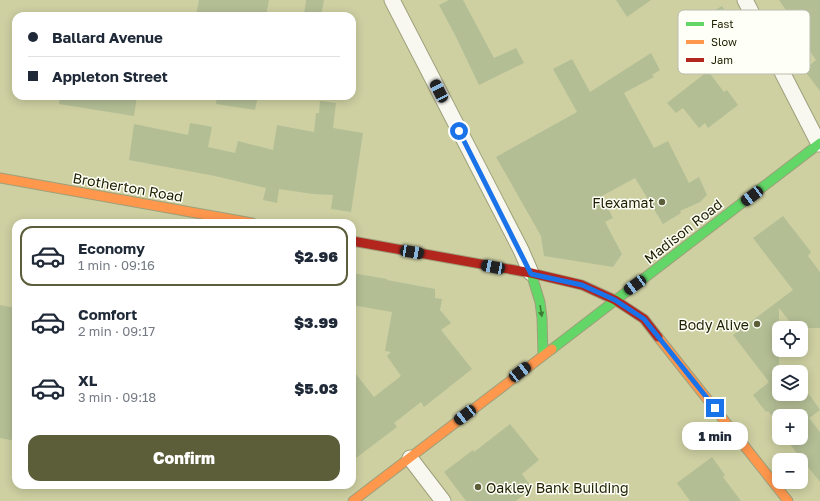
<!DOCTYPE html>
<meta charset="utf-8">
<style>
:root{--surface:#fff;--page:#f2f2f3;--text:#1f2937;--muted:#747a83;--line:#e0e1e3;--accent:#5c5d39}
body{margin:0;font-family:"Golos Text",sans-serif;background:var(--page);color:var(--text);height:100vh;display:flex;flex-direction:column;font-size:15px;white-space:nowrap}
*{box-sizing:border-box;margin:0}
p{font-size:13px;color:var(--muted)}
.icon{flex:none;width:22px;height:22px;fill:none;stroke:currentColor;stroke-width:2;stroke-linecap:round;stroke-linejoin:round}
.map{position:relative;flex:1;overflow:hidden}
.details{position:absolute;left:12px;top:219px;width:344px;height:270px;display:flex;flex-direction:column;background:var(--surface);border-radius:12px;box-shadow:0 2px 10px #0003}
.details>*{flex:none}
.banner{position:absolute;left:12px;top:12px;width:344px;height:88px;border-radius:12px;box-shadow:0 2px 10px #0003;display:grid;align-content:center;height:88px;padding:0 16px;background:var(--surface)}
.tools{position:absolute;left:772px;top:321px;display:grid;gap:8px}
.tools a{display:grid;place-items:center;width:36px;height:36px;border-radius:8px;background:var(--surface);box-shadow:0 2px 10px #0003;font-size:20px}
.end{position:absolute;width:18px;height:18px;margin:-9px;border:5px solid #1a73e8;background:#fff;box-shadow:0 0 0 2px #fff}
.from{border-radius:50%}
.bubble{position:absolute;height:28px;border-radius:12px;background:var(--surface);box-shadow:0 2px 10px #0003;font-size:13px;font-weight:800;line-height:28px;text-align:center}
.car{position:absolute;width:12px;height:24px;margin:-12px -6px;border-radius:5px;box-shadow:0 0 3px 1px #0007;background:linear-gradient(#222 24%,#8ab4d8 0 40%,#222 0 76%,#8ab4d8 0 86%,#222 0)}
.banner b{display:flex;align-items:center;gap:14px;height:38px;font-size:15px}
.banner b+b{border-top:1px solid var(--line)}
.banner i{width:10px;height:10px;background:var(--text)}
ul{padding:7px 0 0;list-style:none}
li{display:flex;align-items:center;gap:12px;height:60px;margin:0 8px 6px;padding:0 8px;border:2px solid transparent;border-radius:12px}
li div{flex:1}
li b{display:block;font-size:15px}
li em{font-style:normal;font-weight:800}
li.active{border-color:var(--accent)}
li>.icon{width:36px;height:36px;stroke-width:1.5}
.primary-button{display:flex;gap:8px;margin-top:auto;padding:8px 16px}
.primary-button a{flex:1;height:46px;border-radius:12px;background:var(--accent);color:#fff;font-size:16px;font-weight:800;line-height:46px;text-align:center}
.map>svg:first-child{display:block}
.building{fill:#b3be95}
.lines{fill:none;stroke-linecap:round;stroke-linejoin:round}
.street-casing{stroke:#9ea07b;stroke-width:17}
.fast-casing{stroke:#9ea07b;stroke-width:11}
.slow-casing{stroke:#9ea07b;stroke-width:11}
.jam-casing{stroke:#9ea07b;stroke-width:11}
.street{stroke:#f8f8f1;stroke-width:15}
.fast{stroke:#63d668;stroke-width:9}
.slow{stroke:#ff974d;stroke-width:9}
.jam{stroke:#b3261e;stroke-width:9}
.oneway{fill:#407a34}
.route{stroke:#1a73e8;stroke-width:5}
.poi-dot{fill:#5c5d39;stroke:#fefff6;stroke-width:1.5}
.labels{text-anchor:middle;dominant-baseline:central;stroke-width:3;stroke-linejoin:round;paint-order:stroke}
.street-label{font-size:14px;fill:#1e1f00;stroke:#fefff6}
.poi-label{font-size:14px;fill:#1e1f00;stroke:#fefff6;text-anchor:end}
.key{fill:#fefff6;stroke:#bbbcac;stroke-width:1}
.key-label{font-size:11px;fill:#1e1f00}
</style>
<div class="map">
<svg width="820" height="501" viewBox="0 0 820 501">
<rect width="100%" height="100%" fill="#ced0a2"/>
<!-- building -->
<g class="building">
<polygon points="199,0 269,0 266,16 196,16"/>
<polygon points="306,0 324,0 321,16 304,16"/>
<polygon points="449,0 463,0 494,58 516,48 524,63 479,85 456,37 439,5"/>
<polygon points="616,0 651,0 627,17"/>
<polygon points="779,0 820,0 820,91 804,70 816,60 802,40 803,39 787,14 788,13"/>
<polygon points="722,6 740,37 710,55 713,61 701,68 679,31"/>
<polygon points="651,53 660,70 652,75 654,77 624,93 654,148 668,141 689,183 699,177 707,195 700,202 680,211 681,213 663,224 635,178 602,196 613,218 605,222 622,254 613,267 544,256 541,236 496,157 577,112 553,69 572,59 590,92"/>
<polygon points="708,71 724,92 727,90 738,105 708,128 705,123 699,128 683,108 676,113 667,103"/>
<polygon points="60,96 137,96 134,116 59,104"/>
<polygon points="217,96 258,96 255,110 216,104"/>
<polygon points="320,101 336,103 333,128 363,133 351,212 331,209 333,195 313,194 279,189 277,203 263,200 266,188 215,176 129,160 134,124 188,135 190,123 202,125 212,127 208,147 235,153 238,141 273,150 277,125 314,132 316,113 319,113"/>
<polygon points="783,216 811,252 808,256 820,272 820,328 795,328 779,308 779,371 783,368 786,372 779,372 779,394 801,394 801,390 806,396 809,394 820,410 809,418 820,432 820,482 789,443 791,442 789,438 801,438 801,416 779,416 779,425 768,411 766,412 753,395 769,382 733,335 793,290 753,238"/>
<polygon points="352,273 387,279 387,280 435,289 435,298 442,299 440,310 451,323 441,330 472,369 424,407 421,402 394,423 397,427 352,461 352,369 374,397 401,376 387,356 391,352 385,351 392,312 352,305"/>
<polygon points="0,305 16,308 16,441 0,438"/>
<polygon points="510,424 539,460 522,474 532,488 516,501 466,501 444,472 473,450 474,452"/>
<polygon points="712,457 725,475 723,477 741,501 690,501 677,483"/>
</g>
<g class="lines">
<!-- street casing -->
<g class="street-casing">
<g id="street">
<polyline points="392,0 521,250 531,273"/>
<polyline points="745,0 819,144"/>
<polyline points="410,458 443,501"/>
</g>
</g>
<!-- fast casing -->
<g class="fast-casing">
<g id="fast">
<polyline points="531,273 540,302 542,318 543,355"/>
<polyline points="552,349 820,143"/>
</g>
</g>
<!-- slow casing -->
<g class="slow-casing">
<g id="slow">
<polyline points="0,178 252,223"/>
<polyline points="658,337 788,501"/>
<polyline points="353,501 552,349"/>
</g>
</g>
<!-- jam casing -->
<g class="jam-casing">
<polyline id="jam" points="352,241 531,273 582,285 615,300 644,319 658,337"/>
</g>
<!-- street -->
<use href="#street" class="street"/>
<!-- fast -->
<use href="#fast" class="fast"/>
<!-- slow -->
<use href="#slow" class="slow"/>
<!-- jam -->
<use href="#jam" class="jam"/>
</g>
<!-- one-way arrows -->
<defs><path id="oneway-solid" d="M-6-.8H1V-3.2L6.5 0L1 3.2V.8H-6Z"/></defs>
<use class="oneway" href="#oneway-solid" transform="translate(541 311) rotate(81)"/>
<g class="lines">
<!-- route -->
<polyline class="route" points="459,131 531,274 582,285 615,300 644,319 715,408"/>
</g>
<!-- markers -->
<g class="poi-dot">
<circle cx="662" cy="202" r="4"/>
<circle cx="757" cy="324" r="4"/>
<circle cx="478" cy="487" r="4"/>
</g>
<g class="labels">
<!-- street labels -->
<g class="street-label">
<text transform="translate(128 187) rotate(10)">Brotherton Road</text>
<text transform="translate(683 231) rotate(-38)">Madison Road</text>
</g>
<!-- poi labels -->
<g class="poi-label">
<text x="654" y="202">Flexamat</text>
<text x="749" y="324">Body Alive</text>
<text x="486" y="487" text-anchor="start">Oakley Bank Building</text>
</g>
</g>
<!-- legend -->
<rect x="678" y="10" width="132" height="64" rx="6" class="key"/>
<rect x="686" y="22" width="18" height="4" fill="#63d668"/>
<rect x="686" y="40" width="18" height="4" fill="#ff974d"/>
<rect x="686" y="58" width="18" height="4" fill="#b3261e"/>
<g class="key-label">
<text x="711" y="28">Fast</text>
<text x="711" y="46">Slow</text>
<text x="711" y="64">Jam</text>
</g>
</svg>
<div class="tools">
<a><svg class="icon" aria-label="locate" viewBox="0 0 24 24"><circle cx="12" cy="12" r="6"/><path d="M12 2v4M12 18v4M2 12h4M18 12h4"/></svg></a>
<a><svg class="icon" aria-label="layers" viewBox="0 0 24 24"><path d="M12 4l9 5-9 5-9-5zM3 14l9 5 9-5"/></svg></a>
<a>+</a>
<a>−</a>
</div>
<i class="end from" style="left:459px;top:131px"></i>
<i class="end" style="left:715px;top:408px"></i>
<div class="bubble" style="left:682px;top:422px;width:66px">1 min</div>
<i class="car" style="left:439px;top:91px;rotate:333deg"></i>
<i class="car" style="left:752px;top:196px;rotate:233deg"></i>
<i class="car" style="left:412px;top:252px;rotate:100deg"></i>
<i class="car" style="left:493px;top:267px;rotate:281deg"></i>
<i class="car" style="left:635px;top:285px;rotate:234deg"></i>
<i class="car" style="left:520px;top:372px;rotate:52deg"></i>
<i class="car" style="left:465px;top:415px;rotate:232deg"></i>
<div class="banner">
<b><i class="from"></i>Ballard Avenue</b>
<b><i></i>Appleton Street</b>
</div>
<section class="details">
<ul>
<li class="active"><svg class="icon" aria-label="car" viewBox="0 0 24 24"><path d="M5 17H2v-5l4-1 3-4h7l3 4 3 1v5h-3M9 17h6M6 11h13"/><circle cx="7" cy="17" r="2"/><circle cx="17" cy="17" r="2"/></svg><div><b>Economy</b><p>1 min · 09:16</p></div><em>$2.96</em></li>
<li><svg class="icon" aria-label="car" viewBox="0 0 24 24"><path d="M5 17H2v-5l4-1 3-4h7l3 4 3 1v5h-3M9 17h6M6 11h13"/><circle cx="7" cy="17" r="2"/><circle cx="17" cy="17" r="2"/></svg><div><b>Comfort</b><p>2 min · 09:17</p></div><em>$3.99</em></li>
<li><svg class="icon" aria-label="car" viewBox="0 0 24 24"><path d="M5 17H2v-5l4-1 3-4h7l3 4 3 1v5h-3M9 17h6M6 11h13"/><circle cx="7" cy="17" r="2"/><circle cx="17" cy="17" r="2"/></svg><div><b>XL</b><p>3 min · 09:18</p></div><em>$5.03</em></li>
</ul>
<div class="primary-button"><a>Confirm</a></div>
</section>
</div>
